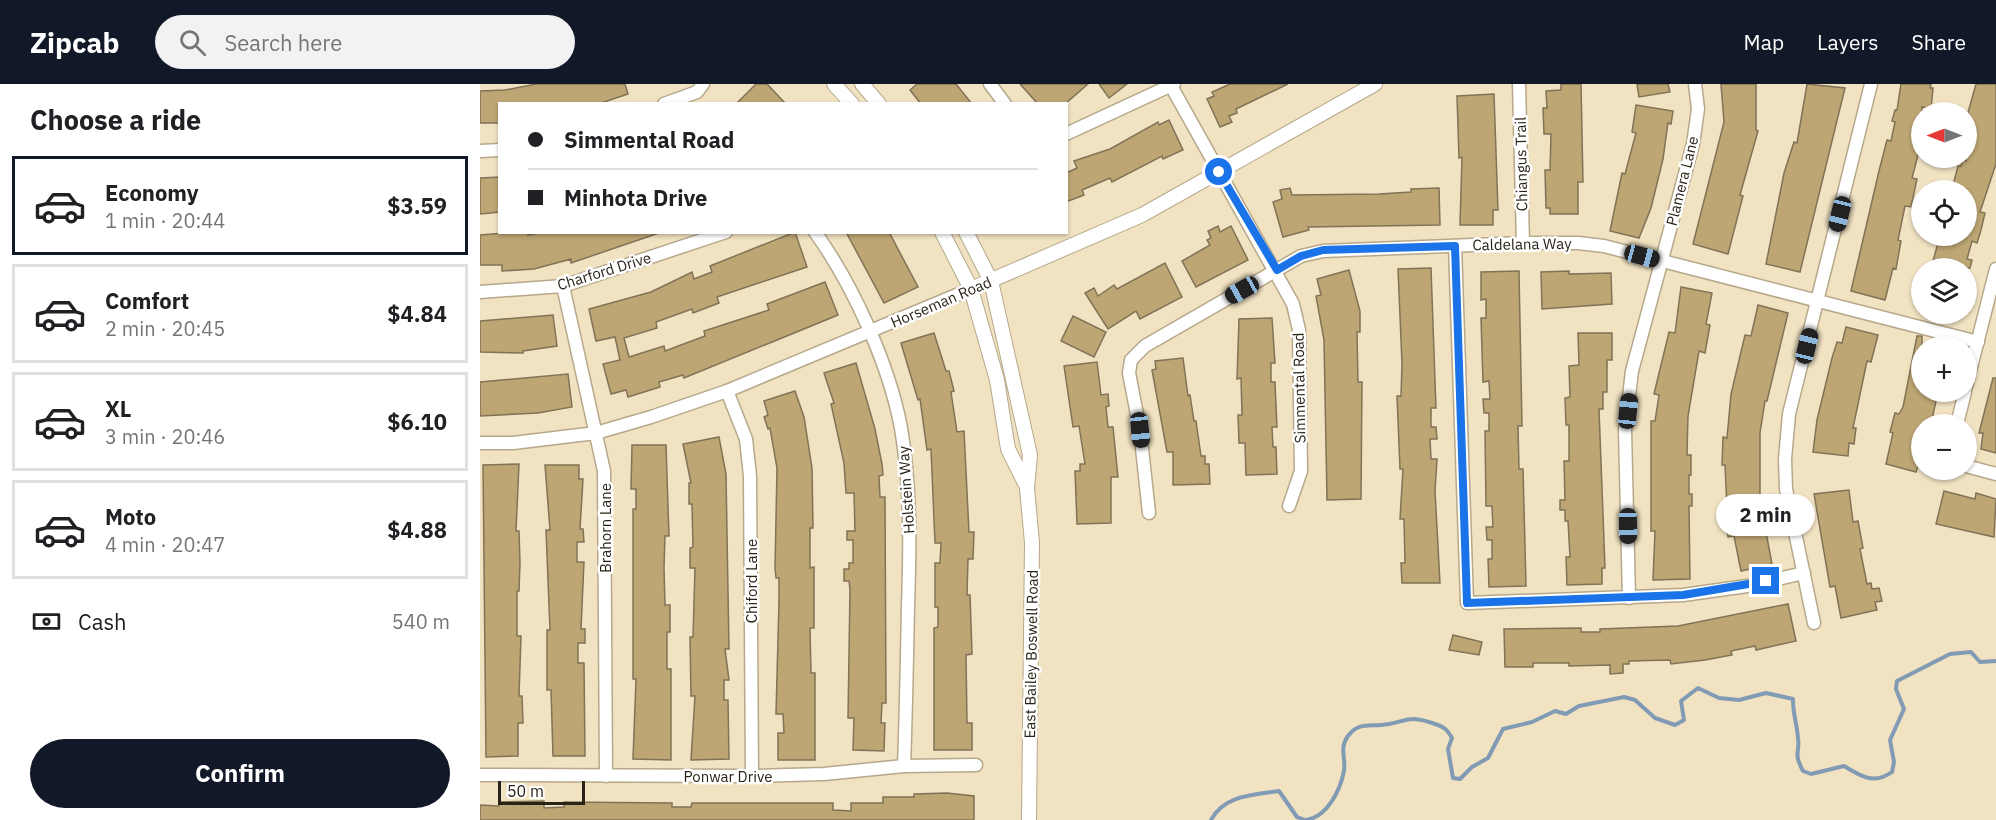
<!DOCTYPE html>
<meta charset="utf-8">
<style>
:root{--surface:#fff;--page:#f2f2f2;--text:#202124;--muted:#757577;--line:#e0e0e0;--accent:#111827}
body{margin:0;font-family:"IBM Plex Sans",sans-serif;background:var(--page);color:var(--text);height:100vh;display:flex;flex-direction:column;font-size:22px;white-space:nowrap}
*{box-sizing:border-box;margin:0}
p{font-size:20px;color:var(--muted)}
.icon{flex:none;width:33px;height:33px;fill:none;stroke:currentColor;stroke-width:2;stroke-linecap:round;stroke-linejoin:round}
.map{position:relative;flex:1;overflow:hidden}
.sheet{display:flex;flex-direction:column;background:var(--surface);width:480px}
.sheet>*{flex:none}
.guide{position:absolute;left:18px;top:18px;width:570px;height:132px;border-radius:0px;box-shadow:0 2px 4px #0004;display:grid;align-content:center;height:132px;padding:0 30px;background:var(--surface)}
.needle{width:39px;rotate:270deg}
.controls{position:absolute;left:1431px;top:18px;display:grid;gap:12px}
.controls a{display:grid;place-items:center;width:66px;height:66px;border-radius:50%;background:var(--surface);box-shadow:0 2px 4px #0004;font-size:30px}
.scale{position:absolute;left:18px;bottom:15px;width:87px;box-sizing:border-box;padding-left:6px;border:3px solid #292317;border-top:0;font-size:16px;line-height:21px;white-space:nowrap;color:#292317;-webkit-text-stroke:4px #fff;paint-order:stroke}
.end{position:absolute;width:27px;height:27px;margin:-14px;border:8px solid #1a73e8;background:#fff;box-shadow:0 0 0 3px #fff}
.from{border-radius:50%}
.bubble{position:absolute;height:42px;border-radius:21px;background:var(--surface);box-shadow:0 2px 4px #0004;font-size:20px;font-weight:800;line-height:42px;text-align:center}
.car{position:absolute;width:18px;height:36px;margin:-18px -9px;border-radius:8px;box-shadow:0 0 4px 2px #0007;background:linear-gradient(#222 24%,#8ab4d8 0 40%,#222 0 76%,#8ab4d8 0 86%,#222 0)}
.guide b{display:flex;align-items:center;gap:21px;height:57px;font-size:22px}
.guide b+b{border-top:2px solid var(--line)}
.guide i{width:15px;height:15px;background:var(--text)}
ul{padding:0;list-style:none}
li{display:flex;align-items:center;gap:18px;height:99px;margin:0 12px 9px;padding:0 18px;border:3px solid var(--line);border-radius:0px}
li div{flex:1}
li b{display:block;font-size:22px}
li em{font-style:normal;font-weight:800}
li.current{border-color:var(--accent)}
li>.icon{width:54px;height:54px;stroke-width:1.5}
h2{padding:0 30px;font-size:27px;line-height:72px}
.pay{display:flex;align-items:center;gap:15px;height:66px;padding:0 30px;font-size:22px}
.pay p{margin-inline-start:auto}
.button{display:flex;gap:12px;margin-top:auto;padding:12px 30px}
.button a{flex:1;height:69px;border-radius:36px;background:var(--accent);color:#fff;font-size:24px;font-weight:800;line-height:69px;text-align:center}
header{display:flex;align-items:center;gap:36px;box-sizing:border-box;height:84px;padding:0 30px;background:var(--accent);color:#fff}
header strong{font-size:28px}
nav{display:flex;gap:33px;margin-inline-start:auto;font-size:21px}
.search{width:420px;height:54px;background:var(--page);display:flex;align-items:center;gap:15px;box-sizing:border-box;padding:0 21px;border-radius:33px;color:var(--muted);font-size:22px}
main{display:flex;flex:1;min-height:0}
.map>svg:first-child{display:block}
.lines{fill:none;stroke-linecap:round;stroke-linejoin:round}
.stream{stroke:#829bb4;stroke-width:4}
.building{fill:#bda574;stroke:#807356;stroke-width:1.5}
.minor-casing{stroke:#b6a88a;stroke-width:15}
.tertiary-casing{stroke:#b6a88a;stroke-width:16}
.minor{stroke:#fff;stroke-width:12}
.tertiary{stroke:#fff;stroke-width:14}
.route{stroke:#1a73e8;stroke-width:8}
.labels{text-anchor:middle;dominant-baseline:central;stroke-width:5;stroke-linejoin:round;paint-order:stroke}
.street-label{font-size:15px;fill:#292317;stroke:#fff}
</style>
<header>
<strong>Zipcab</strong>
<div class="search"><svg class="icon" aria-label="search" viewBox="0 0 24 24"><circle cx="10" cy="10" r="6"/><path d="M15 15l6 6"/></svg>Search here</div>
<nav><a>Map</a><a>Layers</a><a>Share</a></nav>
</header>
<main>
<section class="sheet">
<h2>Choose a ride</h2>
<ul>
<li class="current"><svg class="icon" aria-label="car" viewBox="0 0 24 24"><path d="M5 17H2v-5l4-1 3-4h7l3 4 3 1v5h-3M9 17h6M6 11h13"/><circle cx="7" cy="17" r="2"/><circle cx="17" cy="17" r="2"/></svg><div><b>Economy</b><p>1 min · 20:44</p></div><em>$3.59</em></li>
<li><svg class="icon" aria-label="car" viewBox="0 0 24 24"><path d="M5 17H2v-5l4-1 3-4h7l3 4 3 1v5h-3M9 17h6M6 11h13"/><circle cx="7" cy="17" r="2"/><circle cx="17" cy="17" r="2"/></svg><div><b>Comfort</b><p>2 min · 20:45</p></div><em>$4.84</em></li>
<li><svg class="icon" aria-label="car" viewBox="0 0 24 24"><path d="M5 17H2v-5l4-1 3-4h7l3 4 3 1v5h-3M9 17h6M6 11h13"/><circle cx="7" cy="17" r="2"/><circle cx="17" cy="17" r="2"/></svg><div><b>XL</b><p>3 min · 20:46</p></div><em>$6.10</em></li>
<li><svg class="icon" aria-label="car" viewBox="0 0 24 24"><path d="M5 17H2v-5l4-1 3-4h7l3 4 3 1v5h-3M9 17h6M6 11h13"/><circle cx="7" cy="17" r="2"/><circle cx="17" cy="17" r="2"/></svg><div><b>Moto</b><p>4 min · 20:47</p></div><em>$4.88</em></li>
</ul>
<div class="pay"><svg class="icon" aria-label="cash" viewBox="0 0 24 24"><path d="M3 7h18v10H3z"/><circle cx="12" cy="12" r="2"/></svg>Cash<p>540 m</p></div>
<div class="button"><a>Confirm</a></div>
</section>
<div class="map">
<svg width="1516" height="736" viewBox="0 0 1516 736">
<rect width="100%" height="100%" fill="#f1e2c2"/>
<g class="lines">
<!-- stream -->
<g class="stream">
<path d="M731,736c13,-25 42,-25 68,-29l18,26 8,3"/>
<path d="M826,736c21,-3 34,-29 38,-49 2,-13 -5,-23 4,-35 9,-13 20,-10 33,-11 27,-2 24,-12 54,-1 9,3 12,5 17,14l-4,11 5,29 7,1 12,-12 16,-9 15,-29 29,-7 23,-11 11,3 13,-8 45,-9 11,3 20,18 20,7 9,-5 -3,-19 17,-13 21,10 20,2 27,-7 27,6c0,17 4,24 5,39 2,16 -5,14 5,33l8,3 33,-8c16,10 30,19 48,6l2,-10 -4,-22 14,-31 -8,-20 1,-8 53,-27 21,-2 9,10 16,-1"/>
</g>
</g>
<!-- building -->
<g class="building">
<polygon points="56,0 145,0 148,10 118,20 20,20 20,39 0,39 0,7 25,6"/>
<polygon points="276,0 287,0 306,20 256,20"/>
<polygon points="437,0 476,0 492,20 441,20 430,6"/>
<polygon points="540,0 608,0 585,20 558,20"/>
<polygon points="619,0 647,0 629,14"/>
<polygon points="750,0 808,0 756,25 757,29 749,32 752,38 740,43 727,15 734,12 732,8"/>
<polygon points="1081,0 1101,0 1103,98 1098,98 1098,130 1070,130 1070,124 1066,124 1065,86 1070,86 1071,50 1064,50 1063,24 1067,24 1066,7 1081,6"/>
<polygon points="1157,0 1188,0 1190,8 1159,13"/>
<polygon points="1241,0 1276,0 1276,46 1278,47 1260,111 1263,112 1248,170 1213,160 1244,38"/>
<polygon points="1327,0 1365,4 1320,188 1286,180 1304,89 1314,58 1317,59"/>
<polygon points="1421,0 1451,0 1450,4 1453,4 1451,25 1442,23 1442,56 1432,94 1437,95 1431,123 1425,122 1418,156 1421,157 1416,185 1413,184 1405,216 1371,207 1399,87 1407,56 1411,57 1415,38 1412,37 1415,26 1417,26"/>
<polygon points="1496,0 1516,0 1516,80 1500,128 1505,129 1501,146 1497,159 1492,157 1487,175 1492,176 1490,184 1451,184 1460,152 1486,152 1486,105 1473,101 1478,82 1481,82 1483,76 1486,77 1486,59 1491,39 1486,36"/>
<polygon points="1014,10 1018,126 1013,126 1013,141 980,141 982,73 979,74 977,12"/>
<polygon points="1156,21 1193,27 1191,40 1188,39 1183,75 1171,124 1159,154 1130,147 1142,89 1145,90 1156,49 1152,48"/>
<polygon points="689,36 703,66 683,75 682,72 632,98 630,94 602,106 604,111 586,118 586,89 597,84 594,77 630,65 678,38 679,41"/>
<polygon points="20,93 20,128 0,130 0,94"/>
<polygon points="810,104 812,111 899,110 931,108 931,105 959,104 960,141 828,143 829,146 803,153 793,118 802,115 800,106"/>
<polygon points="738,142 740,148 751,142 768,176 716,203 702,177 730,161 727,156 731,154 728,147"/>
<polygon points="36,148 48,148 48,151 63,148 179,149 91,179 91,175 54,185 22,187 22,181 0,181 0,151"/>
<polygon points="315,148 327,183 237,213 239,219 213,229 212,225 176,238 177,244 144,254 149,273 184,262 185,267 225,252 224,247 289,226 287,220 345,198 358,231 204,294 203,291 179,298 180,303 148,313 146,306 131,310 123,280 140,276 135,253 116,257 109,225 171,208 212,188 214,195 232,188 230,182"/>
<polygon points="366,148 409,148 438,203 404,219"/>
<polygon points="685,179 702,213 660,235 656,227 628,245 605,209 614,204 618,212 634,201 637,205"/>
<polygon points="951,184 956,324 951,324 951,343 956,343 957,355 950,355 951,375 957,375 955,407 960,499 922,499 921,479 925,479 924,435 920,435 923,385 920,385 917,312 921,312 922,280 918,185"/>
<polygon points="869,186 880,227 880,248 877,248 878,298 882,298 881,415 847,416 844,256 836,212 841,211 837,195"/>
<polygon points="1039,187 1042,342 1038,342 1039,385 1043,385 1046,502 1009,503 1008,475 1012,475 1012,456 1007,456 1006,443 1013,443 1012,422 1006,422 1005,347 1009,347 1009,329 1004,329 1003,315 1010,315 1009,297 1003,298 1001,234 1006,234 1006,215 1001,216 1001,188"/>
<polygon points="1089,187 1089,190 1131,189 1132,220 1062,225 1061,188"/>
<polygon points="1201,203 1232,209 1226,240 1230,241 1225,269 1219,267 1208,332 1207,371 1211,371 1211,391 1209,391 1209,410 1212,410 1212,422 1209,422 1210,495 1173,496 1175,447 1171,447 1171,337 1175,337 1179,311 1174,310 1189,248 1195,249"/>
<polygon points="1278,221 1308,229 1287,317 1285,317 1280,349 1280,416 1292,480 1261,487 1254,452 1248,453 1244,425 1247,425 1245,381 1242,381 1243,353 1247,354 1251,310 1265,251 1271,252"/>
<polygon points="73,231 77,262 43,267 43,269 0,268 0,237"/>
<polygon points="593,232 626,248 614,273 581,257"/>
<polygon points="792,234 795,279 791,279 791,298 795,298 797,343 792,343 793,363 796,363 797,390 766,391 765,359 759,359 758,331 762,331 761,294 757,295 759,235"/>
<polygon points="1366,243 1398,251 1391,278 1387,277 1373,344 1376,344 1374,360 1369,359 1368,372 1333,368 1337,336 1352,274 1357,258 1362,259"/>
<polygon points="454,249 466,287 469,287 474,307 471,308 477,348 484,347 489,448 494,448 493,475 488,475 487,511 490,511 492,570 486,571 487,639 492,639 492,666 454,666 454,544 458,543 458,523 455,523 455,479 460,479 461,459 455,459 451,365 447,366 440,315 438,316 421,259"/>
<polygon points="1098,249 1132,249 1132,276 1127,276 1127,308 1123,308 1123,325 1119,325 1125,484 1122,484 1122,500 1087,501 1086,473 1090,473 1088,437 1085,437 1085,426 1080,426 1080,416 1085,416 1084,377 1089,377 1089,341 1086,341 1085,314 1090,313 1089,282 1099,281"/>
<polygon points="1437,252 1442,252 1442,308 1458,308 1451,340 1442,340 1442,370 1436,388 1406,380 1413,349 1410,348 1415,329 1419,330 1423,323"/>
<polygon points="703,274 708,312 710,311 714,337 716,337 721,372 725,372 725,380 729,380 730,400 693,401 693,368 687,368 672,286 676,285 675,277"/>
<polygon points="617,278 621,311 628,310 629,322 626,323 628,343 633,343 638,393 631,393 631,439 597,440 595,387 600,387 600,380 605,380 599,342 593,343 584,282"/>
<polygon points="376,279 395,345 402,380 403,391 399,392 400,413 405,413 406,619 402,619 401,639 405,639 404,667 373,666 374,634 368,634 370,506 369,497 364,497 364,485 369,485 369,479 373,479 373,456 367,456 367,447 375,447 374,409 366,409 364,379 351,320 354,319 344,289"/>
<polygon points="88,290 92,323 58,329 0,332 0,298"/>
<polygon points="1513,294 1516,294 1516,369 1501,365 1503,349 1499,349"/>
<polygon points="315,307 324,333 332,384 333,444 330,444 330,484 334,483 334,544 330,544 331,589 335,589 335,676 298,676 298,649 304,649 303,630 296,630 299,517 299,494 296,494 295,484 297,384 290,344 288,345 284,333 288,331 284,317"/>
<polygon points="239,353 246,390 249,565 245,565 249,596 244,596 244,616 248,616 249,675 211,676 215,612 211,612 210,553 213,553 215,484 210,484 210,464 213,463 212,420 209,420 209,399 211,399 203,360"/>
<polygon points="152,361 186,361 189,452 185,452 184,484 185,521 190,521 190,548 187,548 187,585 191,585 191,676 153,675 156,595 153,595 153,425 156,425 156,405 151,405"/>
<polygon points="39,380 36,447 39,447 40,479 39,507 37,507 37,552 41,552 39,612 42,612 43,639 38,639 38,672 6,673 3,381"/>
<polygon points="65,381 99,381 99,395 103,395 100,445 103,445 104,458 97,458 97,478 104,478 101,545 105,545 105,559 98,559 98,579 104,579 105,672 73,672 71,606 67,606 67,546 70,546 66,446 70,446"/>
<polygon points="1369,406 1373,438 1378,437 1383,464 1380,465 1387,500 1391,499 1392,505 1399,504 1402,517 1395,518 1397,526 1361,534 1355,502 1350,503 1334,410"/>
<polygon points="1464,407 1495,415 1496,409 1516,415 1514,453 1456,440"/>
<polygon points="1308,520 1316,557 1276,566 1275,562 1251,567 1252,571 1225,576 1191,580 1190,576 1149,577 1149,580 1143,580 1143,589 1130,590 1130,581 1089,582 1089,579 1053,579 1053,583 1025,583 1024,545 1101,544 1101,548 1120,548 1120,545 1198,542"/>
<polygon points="973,551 1002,558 999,571 969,566"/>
<polygon points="467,709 494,712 494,736 0,736 0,721 19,722 19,718 64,717 64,724 84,723 84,718 192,719 192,723 211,723 212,719 353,719 353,726 371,727 371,719 403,719 403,713 434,713 434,710"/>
</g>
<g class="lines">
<!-- minor casing -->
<g class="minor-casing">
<g id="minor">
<polyline points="510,0 525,20"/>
<polyline points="690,0 813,220 819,246 821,387 809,422"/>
<polyline points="1039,0 1043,159"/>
<polyline points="184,20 217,8 223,0"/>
<polyline points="586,50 694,0"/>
<polyline points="0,67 20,66"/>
<path d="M335,148c38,53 74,132 86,196 10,59 9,119 7,178 -1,53 -2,107 -4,160"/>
<polyline points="975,162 987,519 1203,511 1267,502 1324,489"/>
<polyline points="83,202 124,387 126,692"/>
<polyline points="0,208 83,202 246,148"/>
<polyline points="1486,303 1516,185"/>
<polyline points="247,307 266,355 270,392 272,692"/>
<polyline points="1477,340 1485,308"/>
<polyline points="0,359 33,359 116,349 171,333 247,307 491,205"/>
<polyline points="1486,382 1516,390"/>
<polyline points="669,429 660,346 649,289 651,276 665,262 821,172 843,167 1043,159 1098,159 1124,162 1498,258"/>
<polyline points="1149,514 1145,346 1152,287 1213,60 1218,25 1215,0"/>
<polyline points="1334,539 1306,405 1305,375 1309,330 1391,0"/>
<polyline points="0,691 272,692 344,690 424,682 496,681"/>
</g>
</g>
<!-- tertiary casing -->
<g class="tertiary-casing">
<g id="tertiary">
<polyline points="354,0 372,20"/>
<polyline points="382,0 399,20"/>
<polyline points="462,148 491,205 517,296 528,365 547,403"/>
<polyline points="486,148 511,197 550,371 547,404 552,459 549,736"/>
<polyline points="491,205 662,131 895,0"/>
</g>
</g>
<!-- minor -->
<use href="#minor" class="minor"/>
<!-- tertiary -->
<use href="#tertiary" class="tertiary"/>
</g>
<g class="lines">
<!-- route -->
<polyline class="route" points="739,88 797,186 821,172 843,166 975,162 987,519 1203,511 1286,497"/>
</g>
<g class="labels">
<!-- street labels -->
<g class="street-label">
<text transform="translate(1041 80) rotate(-91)">Chiangus Trail</text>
<text transform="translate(1202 97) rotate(-76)">Plamera Lane</text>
<text transform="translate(1042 160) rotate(-1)">Caldelana Way</text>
<text transform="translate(124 187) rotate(-17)">Charford Drive</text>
<text transform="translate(461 218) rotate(-23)">Horseman Road</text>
<text transform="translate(819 304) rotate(-91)">Simmental Road</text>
<text transform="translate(426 406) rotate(-94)">Holstein Way</text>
<text transform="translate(125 444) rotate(-90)">Brahorn Lane</text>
<text transform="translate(271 497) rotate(-90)">Chiford Lane</text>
<text transform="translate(551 570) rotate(-89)">East Bailey Boswell Road</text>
<text x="248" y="692">Ponwar Drive</text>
</g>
</g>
</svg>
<div class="controls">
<a><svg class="needle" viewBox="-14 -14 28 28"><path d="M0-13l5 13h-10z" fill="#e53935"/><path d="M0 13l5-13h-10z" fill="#757577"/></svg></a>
<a><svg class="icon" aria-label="locate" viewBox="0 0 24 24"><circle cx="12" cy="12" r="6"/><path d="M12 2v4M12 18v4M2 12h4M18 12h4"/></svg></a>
<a><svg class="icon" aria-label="layers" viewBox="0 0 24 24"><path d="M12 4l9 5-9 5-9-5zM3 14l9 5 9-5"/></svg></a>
<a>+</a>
<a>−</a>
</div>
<div class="scale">50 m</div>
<i class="end from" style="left:739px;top:88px"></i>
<i class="end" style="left:1286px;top:497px"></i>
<div class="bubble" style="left:1236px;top:410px;width:99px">2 min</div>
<i class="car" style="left:1360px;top:130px;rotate:194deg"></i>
<i class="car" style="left:1162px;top:172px;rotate:105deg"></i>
<i class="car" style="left:762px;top:206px;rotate:241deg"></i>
<i class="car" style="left:1327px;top:262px;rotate:14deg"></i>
<i class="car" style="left:1148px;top:327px;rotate:6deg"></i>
<i class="car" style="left:660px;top:346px;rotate:174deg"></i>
<i class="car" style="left:1148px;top:442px;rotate:179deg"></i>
<div class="guide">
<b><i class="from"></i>Simmental Road</b>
<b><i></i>Minhota Drive</b>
</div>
</div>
</main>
